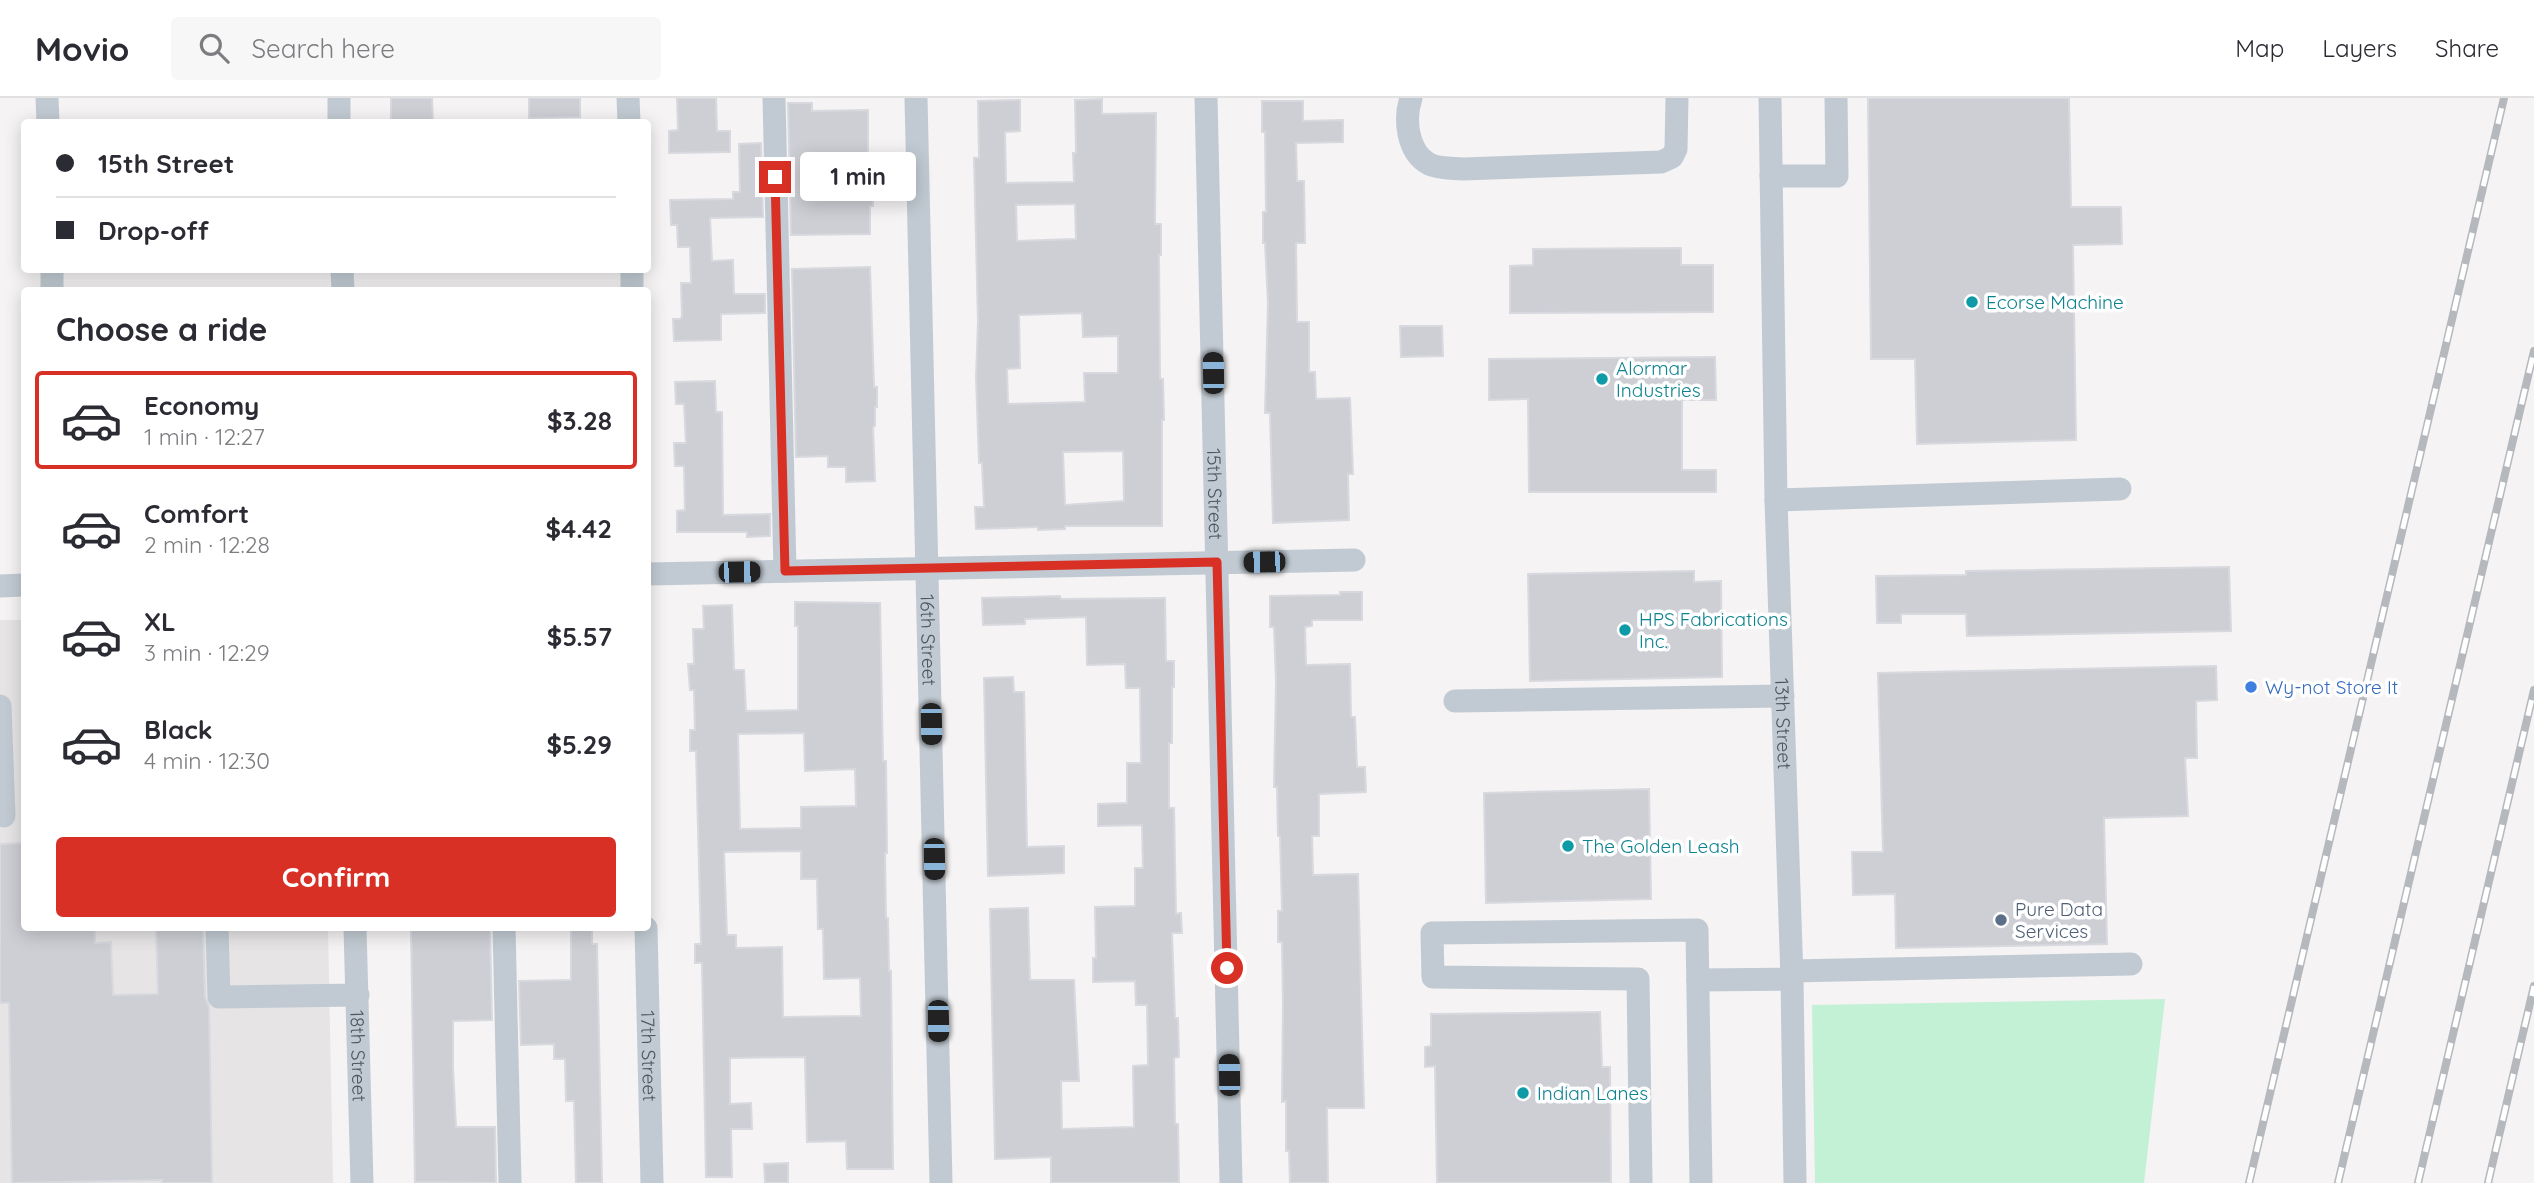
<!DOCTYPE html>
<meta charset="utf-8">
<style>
:root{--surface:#fff;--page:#f7f7f7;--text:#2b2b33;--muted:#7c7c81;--line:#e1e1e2;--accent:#d93025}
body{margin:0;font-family:Quicksand,sans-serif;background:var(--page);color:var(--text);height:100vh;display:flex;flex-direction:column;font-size:26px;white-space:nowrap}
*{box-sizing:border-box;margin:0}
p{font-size:23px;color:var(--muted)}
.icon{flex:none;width:38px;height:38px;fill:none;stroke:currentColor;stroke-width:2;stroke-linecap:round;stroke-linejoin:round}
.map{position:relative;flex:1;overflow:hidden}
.sheet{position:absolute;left:21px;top:189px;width:630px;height:644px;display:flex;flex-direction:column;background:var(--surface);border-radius:7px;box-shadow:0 4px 18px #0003}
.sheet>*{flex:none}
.hud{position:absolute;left:21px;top:21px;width:630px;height:154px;border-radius:7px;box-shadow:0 4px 18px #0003;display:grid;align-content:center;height:154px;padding:0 35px;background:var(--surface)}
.end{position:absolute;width:32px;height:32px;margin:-16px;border:9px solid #d93025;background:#fff;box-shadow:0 0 0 4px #fff}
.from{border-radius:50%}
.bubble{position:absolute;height:49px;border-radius:7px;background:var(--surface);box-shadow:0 4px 18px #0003;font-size:23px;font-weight:700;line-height:49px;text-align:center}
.car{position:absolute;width:21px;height:42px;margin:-21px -10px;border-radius:9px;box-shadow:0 0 5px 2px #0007;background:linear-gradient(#222 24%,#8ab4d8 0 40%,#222 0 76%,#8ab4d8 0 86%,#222 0)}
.hud b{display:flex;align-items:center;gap:24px;height:66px;font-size:26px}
.hud b+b{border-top:2px solid var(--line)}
.hud i{width:18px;height:18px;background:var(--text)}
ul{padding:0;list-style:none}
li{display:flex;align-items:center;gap:21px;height:98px;margin:0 14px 10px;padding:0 21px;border:4px solid transparent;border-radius:7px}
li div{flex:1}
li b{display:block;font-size:26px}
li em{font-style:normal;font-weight:700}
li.active{border-color:var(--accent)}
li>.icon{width:63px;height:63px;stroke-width:1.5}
h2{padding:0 35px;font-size:32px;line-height:84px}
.cta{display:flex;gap:14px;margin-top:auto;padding:14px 35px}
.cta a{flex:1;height:80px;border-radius:7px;background:var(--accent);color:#fff;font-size:28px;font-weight:700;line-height:80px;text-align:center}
header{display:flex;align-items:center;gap:42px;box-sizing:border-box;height:98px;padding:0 35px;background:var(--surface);border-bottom:2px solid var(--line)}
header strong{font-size:33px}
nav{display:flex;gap:38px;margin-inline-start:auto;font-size:24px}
.search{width:490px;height:63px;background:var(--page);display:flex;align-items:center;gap:18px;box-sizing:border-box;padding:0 24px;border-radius:7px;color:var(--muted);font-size:26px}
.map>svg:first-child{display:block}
.education{fill:#e6e4e5}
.green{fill:#c3f1d5}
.building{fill:#cdcfd5;stroke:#d7d9de;stroke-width:2;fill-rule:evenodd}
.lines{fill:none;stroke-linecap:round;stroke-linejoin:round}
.minor{stroke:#c1cad2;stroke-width:23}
.rail-casing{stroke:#b5b8bd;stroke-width:8}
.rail{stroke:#fff;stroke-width:5;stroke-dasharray:16;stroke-linecap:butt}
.route{stroke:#d93025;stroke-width:9}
.culture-dot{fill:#0f9aa8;stroke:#fff;stroke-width:2.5}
.shop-dot{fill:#3f7fe0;stroke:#fff;stroke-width:2.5}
.service-dot{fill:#5c6f8a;stroke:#fff;stroke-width:2.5}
.labels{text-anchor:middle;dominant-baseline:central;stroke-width:7;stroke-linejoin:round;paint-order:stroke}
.culture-label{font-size:19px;fill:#0d838f;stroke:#fff;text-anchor:start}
.street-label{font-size:19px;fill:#4a5661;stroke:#fff}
.shop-label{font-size:19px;fill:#366cbe;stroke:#fff;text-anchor:start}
.service-label{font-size:19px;fill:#4e5e75;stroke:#fff;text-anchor:start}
</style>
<header>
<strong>Movio</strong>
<div class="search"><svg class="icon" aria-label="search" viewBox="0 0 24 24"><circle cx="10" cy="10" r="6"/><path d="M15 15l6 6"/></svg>Search here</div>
<nav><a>Map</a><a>Layers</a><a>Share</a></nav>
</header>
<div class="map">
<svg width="2534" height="1085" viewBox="0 0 2534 1085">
<rect width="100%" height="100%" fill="#f5f3f3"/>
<!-- education -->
<polygon class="education" points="0,522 24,522 24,830 328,830 333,1085 0,1085"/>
<!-- green -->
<polygon class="green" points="2165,901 2144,1085 1815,1085 1812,907"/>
<!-- building -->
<g class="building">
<polygon points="391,0 432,0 433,24 391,24"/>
<polygon points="529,0 580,0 580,19 529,20"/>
<polygon points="677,0 716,0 717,33 730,33 730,54 669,55 669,33 678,32"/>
<polygon points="1868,0 2069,0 2071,109 2121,109 2122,146 2073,147 2076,342 1917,346 1915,261 1871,261"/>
<path d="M1102,1v15l54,-1 -1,111h6v31h-2l1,124h3l1,41h-2v106h-97v3l-27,1v-3l-62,2 -1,-22h9l-2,-44h-3l-3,-86 2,-55 -4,-164h5l-1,-57 42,-1v31l-15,1 1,51 68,-1 -1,-29h3l-1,-53zM1075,106l1,35 -59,2 -1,-36zM1082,215l1,24 35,-1v37h-34l1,29 -77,2 -1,-35 13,-1 -1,-53zM1123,353l1,50 -59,4 -2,-53z"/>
<polygon points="1262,3 1303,3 1303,23 1343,22 1343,44 1296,45 1297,83 1304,83 1305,145 1296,145 1297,224 1309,224 1309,274 1315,274 1316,301 1350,300 1353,376 1348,376 1349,422 1273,425 1270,315 1265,315 1268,205 1265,145 1263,145 1263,114 1266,114 1265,34 1262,34"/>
<polygon points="788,5 812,5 812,13 868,12 868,68 872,68 873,108 870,108 870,136 791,137"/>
<polygon points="761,45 763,119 710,120 712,163 733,162 734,196 765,196 765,215 721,216 721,242 674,243 673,221 680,221 682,218 681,185 691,185 690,149 678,149 677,127 671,127 670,102 733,101 733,94 740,94 739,46"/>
<polygon points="1681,150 1681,167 1713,167 1713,214 1510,215 1510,168 1533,167 1533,151"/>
<polygon points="870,169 874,289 877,289 877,309 875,309 875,328 873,329 875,383 846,384 846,369 828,369 828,358 796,359 792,171"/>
<polygon points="1400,228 1442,228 1443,258 1401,259"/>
<polygon points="1715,259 1716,302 1682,302 1682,372 1716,372 1716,394 1529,394 1528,301 1489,302 1489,261"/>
<polygon points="715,283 716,314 722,314 723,417 770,416 770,438 747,439 747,434 677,434 677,413 685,412 684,368 675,368 674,345 686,345 684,306 676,306 675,284"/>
<polygon points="2229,469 2231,533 1967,538 1966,516 1901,516 1901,525 1877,525 1876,478 1966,477 1966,473"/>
<polygon points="1694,473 1694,484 1721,483 1722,579 1530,583 1528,476"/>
<polygon points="1340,494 1362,494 1362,522 1312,522 1312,528 1305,529 1306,567 1350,566 1351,619 1355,619 1357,669 1365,669 1366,694 1319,696 1319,738 1312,738 1313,777 1358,776 1364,1010 1327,1010 1328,1085 1290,1085 1289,1053 1286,1053 1286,1003 1282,1004 1283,907 1282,844 1278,844 1278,813 1282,813 1280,738 1278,738 1277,689 1274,689 1276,584 1274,529 1270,529 1270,498 1340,497"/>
<polygon points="1060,498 1061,501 1165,500 1166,563 1174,563 1174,589 1172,589 1172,645 1169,645 1169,710 1174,710 1176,816 1181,815 1182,835 1172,835 1175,920 1178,920 1179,959 1174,960 1175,1026 1178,1026 1179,1085 1051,1085 1051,1059 995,1061 990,811 1028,810 1030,882 1074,882 1079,983 1061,983 1062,1031 1134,1029 1133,968 1148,967 1147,907 1136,907 1135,883 1093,884 1093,860 1096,860 1095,809 1135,808 1135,770 1143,770 1142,727 1098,728 1098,706 1127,705 1127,665 1141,665 1140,590 1126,590 1125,566 1087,567 1086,519 1025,521 1025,526 983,527 982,500"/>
<path d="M795,504l85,1 3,158h3l1,92h-2l1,65h2l1,53h2l2,198h-46l-1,-28 -39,1 -2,-85 -75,1v46l21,-1 1,26h-21l1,48h-26l-4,-214h-7v-19h6l-5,-193h-6v-21h5l-1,-40h-4l-2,-26h6l-1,-35h11l-1,-23 29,-1 2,65h10l2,41 52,-1v-84h-3zM804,635l1,38 50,-2 1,37 -55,1v21l-61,1 -2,-95zM801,753v28h16l1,50h5l1,50 36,-1 1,38 -78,1 -1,-70 -46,1v-13h-9l-3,-83z"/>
<polygon points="2216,568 2217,602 2196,603 2197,660 2185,660 2188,718 2104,720 2107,846 1896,850 1895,796 1853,797 1852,754 1883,754 1878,575"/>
<polygon points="1013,579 1014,594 1024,594 1027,749 1064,748 1064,775 988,778 984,580"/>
<polygon points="1649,691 1651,801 1486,805 1484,695"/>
<polygon points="24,745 24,830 95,830 95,845 111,844 113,897 158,896 156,830 203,830 205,899 209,909 212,1085 162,1085 162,1082 12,1085 9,905 0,905 0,746"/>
<polygon points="411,830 490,830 492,922 453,923 453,970 456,1029 495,1029 496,1085 415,1084"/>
<polygon points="571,830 592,830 592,846 597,846 602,1085 576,1085 574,1003 566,1003 565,961 554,961 554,946 521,947 519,883 571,882"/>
<polygon points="1600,914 1602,969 1610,969 1611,1085 1437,1085 1435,968 1425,969 1425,949 1431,948 1431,916"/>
<polygon points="788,1065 788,1085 765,1085 764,1066"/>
</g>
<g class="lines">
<!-- minor -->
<g class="minor">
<polyline points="47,0 48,24"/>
<polyline points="339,0 339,24"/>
<polyline points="628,0 629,24"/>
<polyline points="774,0 785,473"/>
<path id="s1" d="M916,0l25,1085"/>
<path id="s2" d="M1206,0l25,1085"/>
<path d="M1411,0c-7,21 -4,54 18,66 10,5 23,4 34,5l198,-7 11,-5 4,-8 1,-51"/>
<path id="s3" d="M1770,0l6,402 16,479 3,204"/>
<polyline points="1771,78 1837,78 1836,0"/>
<polyline points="52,172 52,192"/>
<polyline points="342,172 343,192"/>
<polyline points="632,172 632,192"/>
<polyline points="1776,402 2120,391"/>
<polyline points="648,476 1354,462"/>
<polyline points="0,488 24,487"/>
<polyline points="1455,603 1783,598"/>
<polyline points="0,608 4,718"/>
<polyline points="217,830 219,899 358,897"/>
<path id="s4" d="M355,830l7,255"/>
<polyline points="504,830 510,1085"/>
<path id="s5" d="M646,830l6,255"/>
<polyline points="1791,873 2131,866"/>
<polyline points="1698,882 1792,881"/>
<polyline points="1641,1085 1638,881 1433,879 1432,835 1697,832 1701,1085"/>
</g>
<!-- rail casing -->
<g class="rail-casing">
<g id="rail">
<polyline points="2249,1085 2504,0"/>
<polyline points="2338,1085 2534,253"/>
<polyline points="2418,1085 2534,592"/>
<polyline points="2488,1085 2534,888"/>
</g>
</g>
<!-- rail -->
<use href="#rail" class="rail"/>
</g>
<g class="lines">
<!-- route -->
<polyline class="route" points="775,79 785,473 1217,464 1227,870"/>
</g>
<!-- markers -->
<g class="culture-dot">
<circle cx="1972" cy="204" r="7"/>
<circle cx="1602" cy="281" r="7"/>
<circle cx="1625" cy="532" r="7"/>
<circle cx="1568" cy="748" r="7"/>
<circle cx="1523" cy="995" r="7"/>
</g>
<circle class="shop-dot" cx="2251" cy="589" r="7"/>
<circle class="service-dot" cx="2001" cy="822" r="7"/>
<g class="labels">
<!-- culture labels -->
<g class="culture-label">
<text x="1986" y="204">Ecorse Machine</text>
<text x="1616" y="270">Alormar<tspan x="1616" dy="22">Industries</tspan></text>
<text x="1639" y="521">HPS Fabrications<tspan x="1639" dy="22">Inc.</tspan></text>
<text x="1582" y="748">The Golden Leash</text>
<text x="1537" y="995">Indian Lanes</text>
</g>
<!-- street labels -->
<g class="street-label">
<text stroke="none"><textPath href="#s2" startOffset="396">15th Street</textPath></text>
<text stroke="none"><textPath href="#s1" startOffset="542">16th Street</textPath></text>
<text stroke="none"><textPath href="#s3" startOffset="626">13th Street</textPath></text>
<text stroke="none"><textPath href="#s4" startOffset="128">18th Street</textPath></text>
<text stroke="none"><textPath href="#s5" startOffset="128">17th Street</textPath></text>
</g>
<!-- shop labels -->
<g class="shop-label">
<text x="2265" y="589">Wy-not Store It</text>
</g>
<!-- service labels -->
<g class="service-label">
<text x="2015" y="811">Pure Data<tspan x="2015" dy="22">Services</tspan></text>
</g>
</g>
</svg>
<i class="end from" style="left:1227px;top:870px"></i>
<i class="end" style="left:775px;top:79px"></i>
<div class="bubble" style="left:800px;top:54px;width:116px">1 min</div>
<i class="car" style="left:1213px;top:275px;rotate:359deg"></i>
<i class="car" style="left:1264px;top:464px;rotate:269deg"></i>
<i class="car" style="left:739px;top:474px;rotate:89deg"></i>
<i class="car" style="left:931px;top:626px;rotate:179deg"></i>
<i class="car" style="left:934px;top:761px;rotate:179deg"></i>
<i class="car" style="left:938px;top:923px;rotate:179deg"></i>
<i class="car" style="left:1229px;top:977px;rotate:359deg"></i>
<div class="hud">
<b><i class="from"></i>15th Street</b>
<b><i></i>Drop-off</b>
</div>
<section class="sheet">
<h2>Choose a ride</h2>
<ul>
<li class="active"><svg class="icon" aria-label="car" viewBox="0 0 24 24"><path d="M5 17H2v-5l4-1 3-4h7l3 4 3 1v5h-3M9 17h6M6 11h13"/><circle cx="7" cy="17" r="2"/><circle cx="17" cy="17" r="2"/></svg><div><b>Economy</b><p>1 min · 12:27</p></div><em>$3.28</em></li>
<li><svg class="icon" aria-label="car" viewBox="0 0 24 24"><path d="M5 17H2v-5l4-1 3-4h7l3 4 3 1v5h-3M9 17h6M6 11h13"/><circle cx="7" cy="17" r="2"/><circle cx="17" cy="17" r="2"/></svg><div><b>Comfort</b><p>2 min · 12:28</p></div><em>$4.42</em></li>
<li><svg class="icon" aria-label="car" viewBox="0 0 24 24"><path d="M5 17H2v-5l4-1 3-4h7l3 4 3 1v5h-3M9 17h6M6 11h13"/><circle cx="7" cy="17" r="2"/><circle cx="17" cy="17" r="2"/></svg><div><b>XL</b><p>3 min · 12:29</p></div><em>$5.57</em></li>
<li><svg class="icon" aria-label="car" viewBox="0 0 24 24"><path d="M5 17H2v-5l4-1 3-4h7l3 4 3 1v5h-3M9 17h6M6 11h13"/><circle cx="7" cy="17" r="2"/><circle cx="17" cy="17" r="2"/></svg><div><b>Black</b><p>4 min · 12:30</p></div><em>$5.29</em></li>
</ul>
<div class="cta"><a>Confirm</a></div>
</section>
</div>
